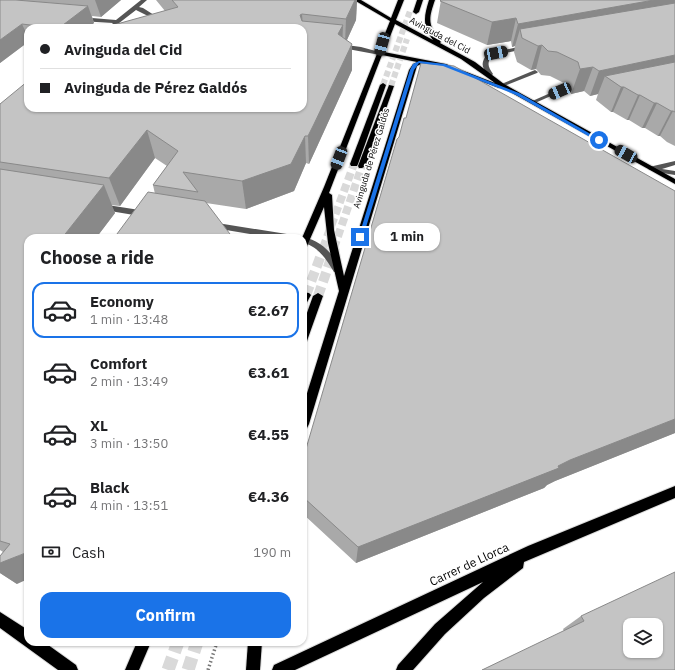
<!DOCTYPE html>
<meta charset="utf-8">
<style>
:root{--surface:#fff;--page:#f6f6f6;--text:#202124;--muted:#757577;--line:#e0e0e0;--accent:#1a73e8}
body{margin:0;font-family:"IBM Plex Sans",sans-serif;background:var(--page);color:var(--text);height:100vh;display:flex;flex-direction:column;font-size:15px;white-space:nowrap}
*{box-sizing:border-box;margin:0}
p{font-size:13px;color:var(--muted)}
.icon{flex:none;width:22px;height:22px;fill:none;stroke:currentColor;stroke-width:2;stroke-linecap:round;stroke-linejoin:round}
.map{position:relative;flex:1;overflow:hidden}
.sheet{position:absolute;left:24px;top:234px;width:283px;height:412px;display:flex;flex-direction:column;background:var(--surface);border-radius:12px;box-shadow:0 1px 3px #0004}
.sheet>*{flex:none}
.hud{position:absolute;left:24px;top:24px;width:283px;height:88px;border-radius:12px;box-shadow:0 1px 3px #0004;display:grid;align-content:center;height:88px;padding:0 16px;background:var(--surface)}
.tools{position:absolute;left:623px;top:618px;display:grid;gap:8px}
.tools a{display:grid;place-items:center;width:40px;height:40px;border-radius:8px;background:var(--surface);box-shadow:0 1px 3px #0004;font-size:20px}
.end{position:absolute;width:18px;height:18px;margin:-9px;border:5px solid #1a73e8;background:#fff;box-shadow:0 0 0 2px #fff}
.from{border-radius:50%}
.bubble{position:absolute;height:28px;border-radius:12px;background:var(--surface);box-shadow:0 1px 3px #0004;font-size:13px;font-weight:800;line-height:28px;text-align:center}
.car{position:absolute;width:12px;height:24px;margin:-12px -6px;border-radius:5px;box-shadow:0 0 3px 1px #0007;background:linear-gradient(#222 24%,#8ab4d8 0 40%,#222 0 76%,#8ab4d8 0 86%,#222 0)}
.hud b{display:flex;align-items:center;gap:14px;height:38px;font-size:15px}
.hud b+b{border-top:1px solid var(--line)}
.hud i{width:10px;height:10px;background:var(--text)}
ul{padding:0;list-style:none}
li{display:flex;align-items:center;gap:12px;height:56px;margin:0 8px 6px;padding:0 8px;border:2px solid transparent;border-radius:12px}
li div{flex:1}
li b{display:block;font-size:15px}
li em{font-style:normal;font-weight:800}
li.active{border-color:var(--accent)}
li>.icon{width:36px;height:36px;stroke-width:1.5}
h2{padding:0 16px;font-size:18px;line-height:48px}
.pay{display:flex;align-items:center;gap:10px;height:44px;padding:0 16px;font-size:15px}
.pay p{margin-inline-start:auto}
.cta{display:flex;gap:8px;margin-top:auto;padding:8px 16px}
.cta a{flex:1;height:46px;border-radius:12px;background:var(--accent);color:#fff;font-size:16px;font-weight:800;line-height:46px;text-align:center}
.map>svg:first-child{display:block}
.lines{fill:none;stroke-linecap:round;stroke-linejoin:round}
.major-tunnel-far3{stroke:#d9d9d9;stroke-width:6;stroke-dasharray:6 3;stroke-linecap:butt}
.major-tunnel-far2{stroke:#d9d9d9;stroke-width:8;stroke-dasharray:8 4;stroke-linecap:butt}
.major-tunnel-far1{stroke:#d9d9d9;stroke-width:10;stroke-dasharray:10 5;stroke-linecap:butt}
.major-tunnel{stroke:#d9d9d9;stroke-width:13;stroke-dasharray:13 6;stroke-linecap:butt}
.major-casing{stroke:#dbdbdb;stroke-width:2}
.path{stroke:#777;stroke-width:3.5;stroke-dasharray:1.5 2.5;stroke-linecap:butt}
.minor{fill:#555;fill-rule:evenodd}
.major{fill:#000;fill-rule:evenodd}
.wall{fill:#a9a9a9}
.shaded-wall{fill:#898989}
.building{fill:#c4c4c4;stroke:#898989;fill-rule:evenodd}
.route{fill:#1a73e8}
.labels{text-anchor:middle;dominant-baseline:central;stroke-width:3;stroke-linejoin:round;paint-order:stroke}
.far-street-label{font-size:9px;fill:#000;stroke:#fff}
.near-street-label{font-size:12px;fill:#000;stroke:#fff}
</style>
<div class="map">
<svg width="675" height="670" viewBox="0 0 675 670">
<rect width="100%" height="100%" fill="#fff"/>
<g class="lines">
<!-- major-tunnel-far3 -->
<g class="major-tunnel-far3">
<polyline points="383,85 410,11"/>
<polyline points="391,86 407,39"/>
</g>
<!-- major-tunnel-far2 -->
<g class="major-tunnel-far2">
<polyline points="323,248 354,164"/>
<polyline points="334,248 362,166"/>
</g>
<!-- major-tunnel-far1 -->
<g class="major-tunnel-far1">
<polyline points="306,295 324,247"/>
<polyline points="318,296 335,247"/>
</g>
<!-- major-tunnel -->
<g class="major-tunnel">
<polyline points="168,670 178,642"/>
<polyline points="188,670 197,642"/>
</g>
<!-- major casing -->
<g class="major-casing">
<g id="major">
<path d="M354,0h7l30,18 7,-18h6l-8,20 37,20c-11,-14 -9,-24 -4,-40h6c-7,20 -7,25 6,42l-1,1 35,19 29,22 171,95v5l-172,-96h-4l-56,-21 -20,-4 -6,3 -108,358 -2,4 -4,1v-23l36,-115 -11,-48 -4,-36 -17,39 -4,3 -1,-11 22,-51 66,-166zM395,24l66,35 34,24 -49,-19 -62,-12zM382,55l35,7 -4,2 -4,6 -65,206 -10,-46 -2,-35 -3,-2z"/>
<polygon points="417,0 423,0 419,12 416,14 413,12"/>
<polygon points="383,83 386,85 358,164 357,166 351,166 350,164 380,85"/>
<polygon points="389,85 394,86 366,166 362,168 359,168 358,166"/>
<polygon points="303,292 309,293 311,295 306,304 303,306"/>
<polygon points="318,293 323,296 308,338 307,341 303,342 303,324 313,296"/>
<polygon points="675,486 675,498 524,562 523,568 484,598 445,634 413,670 396,670 398,665 435,624 483,582 295,670 272,670 274,665 528,546"/>
<polygon points="0,612 28,630 28,642 44,642 76,665 78,670 58,670 0,628"/>
<polygon points="137,642 151,642 139,670 125,670"/>
<polygon points="248,642 262,642 260,670 246,670"/>
</g>
</g>
<!-- path -->
<polyline class="path" points="208,670 217,642"/>
<!-- minor -->
<g class="minor">
<polygon points="141,0 147,0 139,7 143,8 154,15 155,21 149,28 143,28 149,21 148,16 136,10 114,27 111,25 113,23 80,21 77,19 80,17 116,20"/>
<polygon points="339,44 361,47 383,53 380,55 337,47 336,46"/>
<path d="M527,45l3,2 -1,1 -38,8c-4,8 -3,11 2,18l-1,1h-4c-7,-9 -7,-12 -1,-21z"/>
<polygon points="535,70 538,72 537,73 504,86 499,85"/>
<polygon points="564,87 569,88 535,103 530,102"/>
<polygon points="675,161 675,165 662,169 675,171 675,175 656,172 648,169 649,167"/>
<polygon points="101,204 146,211 150,214 146,217 98,209 98,205"/>
<polygon points="211,222 293,235 297,238 275,238 208,227 207,225"/>
<path d="M303,237c19,4 29,16 39,33l-2,2h-6c-8,-13 -16,-26 -31,-29v-5h-3z"/>
</g>
<!-- major -->
<use href="#major" class="major"/>
</g>
<!-- wall -->
<g class="wall">
<polygon points="0,0 121,0 101,17 92,16 94,23 87,28 28,28 28,42 0,63"/>
<polygon points="156,0 357,0 356,20 347,40 352,70 315,151 309,164 306,163 294,191 246,209 206,203 155,194 153,185 167,166 155,158 120,206 111,205 115,213 96,238 28,238 17,584 0,573 0,556 3,552 0,550 0,104 117,24 165,11"/>
<polygon points="441,0 675,0 675,146 667,142 660,136 658,136 645,128 642,128 629,120 627,120 613,112 611,112 596,100 598,94 590,96 584,91 571,94 570,86 550,76 541,75 536,69 531,70 517,62 514,52 515,46 512,47 511,41 487,45 437,23"/>
<polygon points="675,191 675,433 555,481 547,485 544,488 356,563 303,514 303,459"/>
<polygon points="581,616 675,670 564,631 563,629"/>
</g>
<!-- shaded-wall -->
<g class="shaded-wall">
<polygon points="95,0 121,0 101,17"/>
<polygon points="355,0 357,0 356,20 345,44 346,19"/>
<polygon points="654,0 675,0 675,17 520,29 515,46 512,47 518,24"/>
<polygon points="88,6 94,23 87,28 59,28"/>
<polygon points="302,14 303,28 300,15"/>
<polygon points="516,18 511,41 487,45 492,22"/>
<polygon points="22,24 28,37 28,42 0,63 0,40"/>
<polygon points="343,25 342,50 338,34"/>
<polygon points="352,44 352,70 315,151 309,164 308,136"/>
<polygon points="542,45 536,69 531,70 538,46"/>
<polygon points="675,55 675,77 624,87 613,112 611,112 621,87 605,76 598,94 590,96 599,71"/>
<polygon points="593,67 584,91 571,94 580,69"/>
<polygon points="638,95 640,95 629,120 627,120"/>
<polygon points="654,103 657,103 645,128 642,128"/>
<polygon points="671,111 673,111 660,136 658,136"/>
<polygon points="147,130 155,158 120,206 109,178"/>
<polygon points="305,136 306,163 294,191 246,209 242,181"/>
<polygon points="104,185 115,213 96,238 62,238"/>
<polygon points="675,419 675,433 555,481 547,485 544,488 356,563 358,547 558,466 570,460"/>
<polygon points="28,552 28,579 17,584 0,573 0,563"/>
</g>
<!-- building -->
<g class="building">
<polygon points="0,0 16,0 88,6 59,28 54,28 22,24 0,40"/>
<polygon points="172,0 355,0 346,19 302,14 300,15 302,21 343,25 338,34 352,44 314,124 308,136 305,136 291,164 242,181 183,172 198,192 153,185 178,151 147,130 109,178 0,162 0,104 28,81 28,108 303,108 303,28 99,28 117,24 178,7"/>
<polygon points="441,0 654,0 518,24 516,18 492,22 440,1"/>
<polygon points="675,3 675,55 599,71 593,67 580,69 578,62 557,52 548,51 542,45 538,46 522,38 520,29"/>
<polygon points="675,62 675,112 673,111 671,111 657,103 654,103 640,95 638,95 624,87 621,87 605,76"/>
<polygon points="421,63 454,66 675,191 675,419 570,460 558,466 559,468 358,547 303,497 303,459 397,139 399,137 404,118 406,118"/>
<polygon points="0,169 104,185 62,238 28,238 28,552 0,563 0,556 10,544 0,541"/>
<polygon points="148,192 205,201 233,238 114,238"/>
<path d="M675,572v98h-193l102,-49 -3,-5zM630,625h26v26h-26z"/>
</g>
<!-- route -->
<polygon class="route" points="419,61 445,64 519,93 601,140 597,141 516,95 443,66 419,63 414,70 363,237 358,239 410,70 413,64"/>
<g class="labels">
<!-- far-street labels -->
<g class="far-street-label">
<text transform="translate(440 35) rotate(28)">Avinguda del Cid</text>
<text transform="translate(371 158) rotate(-73)">Avinguda de Pérez Galdós</text>
</g>
<!-- near-street labels -->
<g class="near-street-label">
<text transform="translate(469 564) rotate(-25)">Carrer de Llorca</text>
</g>
</g>
</svg>
<div class="tools">
<a><svg class="icon" aria-label="layers" viewBox="0 0 24 24"><path d="M12 4l9 5-9 5-9-5zM3 14l9 5 9-5"/></svg></a>
</div>
<i class="end from" style="left:599px;top:140px"></i>
<i class="end" style="left:360px;top:237px"></i>
<div class="bubble" style="left:374px;top:223px;width:66px">1 min</div>
<i class="car" style="left:382px;top:44px;rotate:195deg"></i>
<i class="car" style="left:496px;top:53px;rotate:79deg"></i>
<i class="car" style="left:560px;top:91px;rotate:247deg"></i>
<i class="car" style="left:626px;top:154px;rotate:299deg"></i>
<i class="car" style="left:339px;top:158px;rotate:201deg"></i>
<div class="hud">
<b><i class="from"></i>Avinguda del Cid</b>
<b><i></i>Avinguda de Pérez Galdós</b>
</div>
<section class="sheet">
<h2>Choose a ride</h2>
<ul>
<li class="active"><svg class="icon" aria-label="car" viewBox="0 0 24 24"><path d="M5 17H2v-5l4-1 3-4h7l3 4 3 1v5h-3M9 17h6M6 11h13"/><circle cx="7" cy="17" r="2"/><circle cx="17" cy="17" r="2"/></svg><div><b>Economy</b><p>1 min · 13:48</p></div><em>€2.67</em></li>
<li><svg class="icon" aria-label="car" viewBox="0 0 24 24"><path d="M5 17H2v-5l4-1 3-4h7l3 4 3 1v5h-3M9 17h6M6 11h13"/><circle cx="7" cy="17" r="2"/><circle cx="17" cy="17" r="2"/></svg><div><b>Comfort</b><p>2 min · 13:49</p></div><em>€3.61</em></li>
<li><svg class="icon" aria-label="car" viewBox="0 0 24 24"><path d="M5 17H2v-5l4-1 3-4h7l3 4 3 1v5h-3M9 17h6M6 11h13"/><circle cx="7" cy="17" r="2"/><circle cx="17" cy="17" r="2"/></svg><div><b>XL</b><p>3 min · 13:50</p></div><em>€4.55</em></li>
<li><svg class="icon" aria-label="car" viewBox="0 0 24 24"><path d="M5 17H2v-5l4-1 3-4h7l3 4 3 1v5h-3M9 17h6M6 11h13"/><circle cx="7" cy="17" r="2"/><circle cx="17" cy="17" r="2"/></svg><div><b>Black</b><p>4 min · 13:51</p></div><em>€4.36</em></li>
</ul>
<div class="pay"><svg class="icon" aria-label="cash" viewBox="0 0 24 24"><path d="M3 7h18v10H3z"/><circle cx="12" cy="12" r="2"/></svg>Cash<p>190 m</p></div>
<div class="cta"><a>Confirm</a></div>
</section>
</div>
